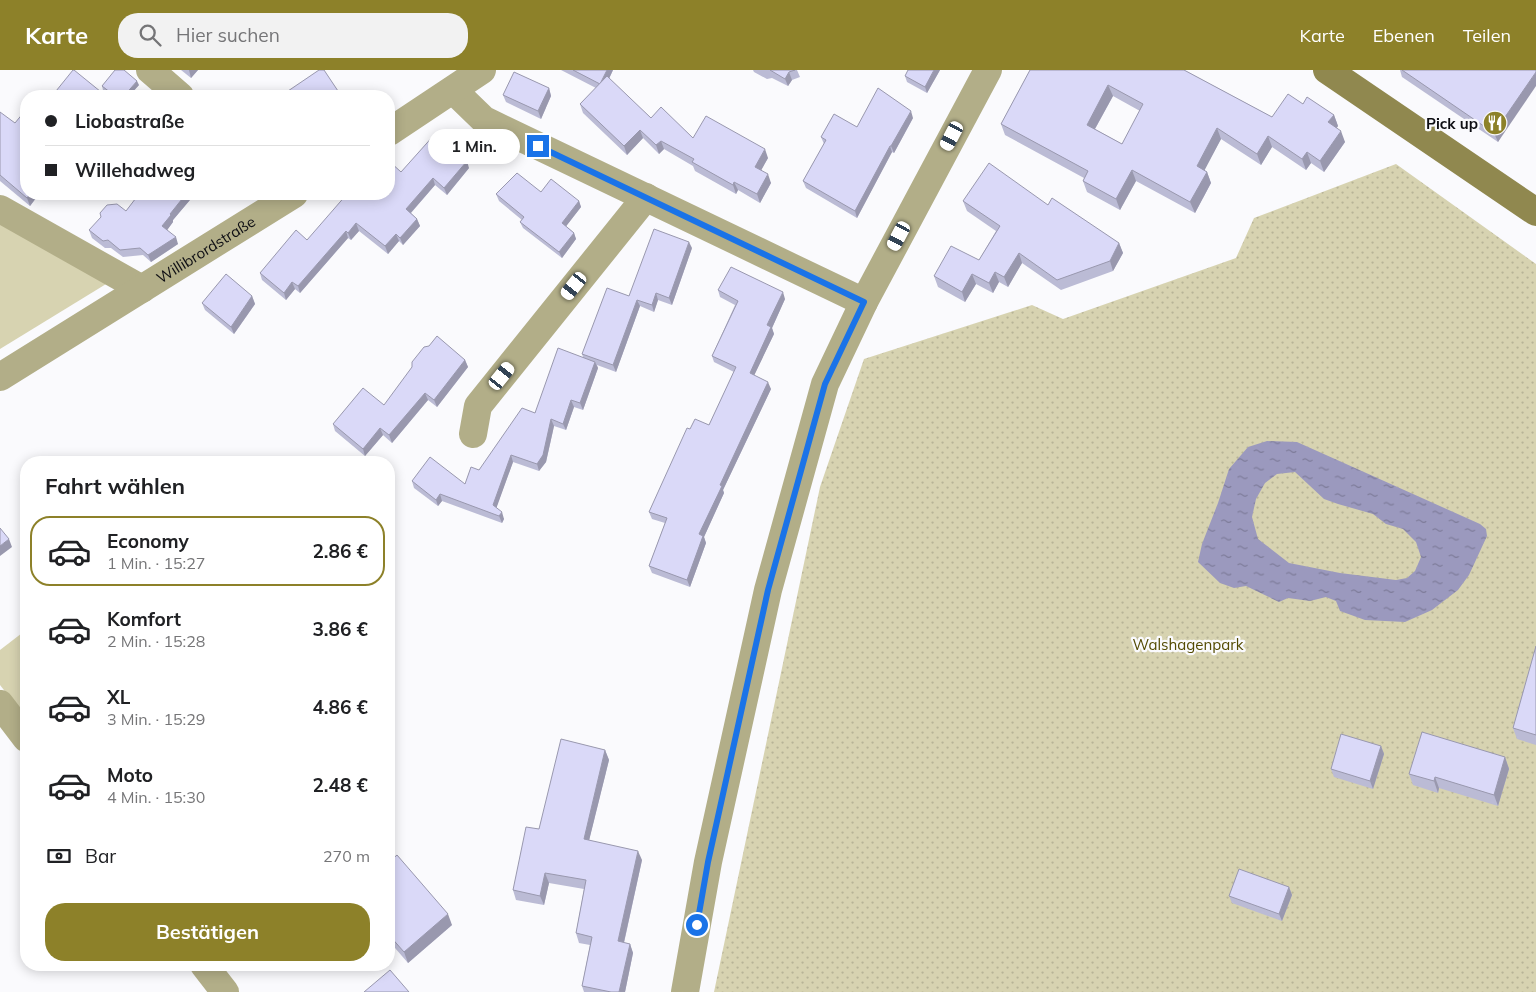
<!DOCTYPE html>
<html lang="de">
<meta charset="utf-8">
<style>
:root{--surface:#fff;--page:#f2f2f2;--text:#202124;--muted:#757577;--line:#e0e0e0;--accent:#8d8129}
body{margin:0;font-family:Mulish,sans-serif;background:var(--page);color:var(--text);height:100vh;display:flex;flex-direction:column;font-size:19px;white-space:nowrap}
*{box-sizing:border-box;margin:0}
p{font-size:16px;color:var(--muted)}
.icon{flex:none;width:28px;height:28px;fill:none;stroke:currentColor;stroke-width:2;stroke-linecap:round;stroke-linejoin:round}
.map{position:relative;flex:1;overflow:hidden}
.drawer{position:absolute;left:20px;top:386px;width:375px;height:515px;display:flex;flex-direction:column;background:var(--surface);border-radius:20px;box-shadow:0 2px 12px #0003}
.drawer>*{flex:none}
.banner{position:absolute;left:20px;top:20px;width:375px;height:110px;border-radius:20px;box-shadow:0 2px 12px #0003;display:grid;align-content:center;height:110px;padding:0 25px;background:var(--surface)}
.end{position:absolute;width:22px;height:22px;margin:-11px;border:6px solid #1a73e8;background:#fff;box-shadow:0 0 0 2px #fff}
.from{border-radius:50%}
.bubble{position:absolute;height:35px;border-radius:18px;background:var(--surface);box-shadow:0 2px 12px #0003;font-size:16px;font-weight:700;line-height:35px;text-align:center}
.car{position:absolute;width:15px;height:30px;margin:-15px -8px;border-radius:6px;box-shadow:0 0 4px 1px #0007;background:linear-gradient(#fff 24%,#345 0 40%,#fff 0 76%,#345 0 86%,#fff 0)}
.banner b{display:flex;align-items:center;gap:18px;height:48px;font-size:19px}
.banner b+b{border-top:1px solid var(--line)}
.banner i{width:12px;height:12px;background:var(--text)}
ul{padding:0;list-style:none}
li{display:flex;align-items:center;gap:15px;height:70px;margin:0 10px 8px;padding:0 15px;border:2px solid transparent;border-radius:20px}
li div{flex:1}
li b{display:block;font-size:19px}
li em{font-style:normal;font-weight:700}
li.active{border-color:var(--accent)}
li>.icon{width:45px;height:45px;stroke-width:1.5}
h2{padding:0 25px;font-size:22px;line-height:60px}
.pay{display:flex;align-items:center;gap:12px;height:55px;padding:0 25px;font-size:19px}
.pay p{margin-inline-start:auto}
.cta{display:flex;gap:10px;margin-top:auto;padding:10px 25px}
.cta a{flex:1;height:58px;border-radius:20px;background:var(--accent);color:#fff;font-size:20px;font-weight:700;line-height:58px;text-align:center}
header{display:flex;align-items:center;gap:30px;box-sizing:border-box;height:70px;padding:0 25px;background:var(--accent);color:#fff}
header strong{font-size:24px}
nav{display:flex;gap:28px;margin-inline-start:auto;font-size:18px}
.search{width:350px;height:45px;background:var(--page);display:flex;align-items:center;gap:12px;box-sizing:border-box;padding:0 18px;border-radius:20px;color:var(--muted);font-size:19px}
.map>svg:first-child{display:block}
.green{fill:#d7d3b1}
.park{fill:url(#park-dots)}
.water{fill:url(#water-ripples);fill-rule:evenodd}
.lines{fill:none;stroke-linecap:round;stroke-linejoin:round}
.minor{stroke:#b2ae88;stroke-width:28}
.secondary{stroke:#90884f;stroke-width:28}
.wall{fill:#bbbbd5;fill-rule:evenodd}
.shaded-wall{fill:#9998ae}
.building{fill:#dad9f8;stroke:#9998ae;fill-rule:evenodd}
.route{stroke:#1a73e8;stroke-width:6}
.labels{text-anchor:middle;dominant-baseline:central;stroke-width:4.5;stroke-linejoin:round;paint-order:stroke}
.poi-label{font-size:15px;font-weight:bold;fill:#0e0e13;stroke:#fafafd;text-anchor:end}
.street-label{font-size:15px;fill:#0e0e13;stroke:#fafafd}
.park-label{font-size:15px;fill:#544b03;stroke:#fafafd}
</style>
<header>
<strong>Karte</strong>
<div class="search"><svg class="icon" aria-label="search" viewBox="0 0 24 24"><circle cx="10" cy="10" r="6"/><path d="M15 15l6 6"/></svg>Hier suchen</div>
<nav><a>Karte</a><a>Ebenen</a><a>Teilen</a></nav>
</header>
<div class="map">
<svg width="1536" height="922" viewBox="0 0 1536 922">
<defs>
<pattern id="park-dots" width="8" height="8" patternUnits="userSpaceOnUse" patternTransform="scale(1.25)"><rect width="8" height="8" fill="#d7d3b1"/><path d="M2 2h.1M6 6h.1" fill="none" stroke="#b7b497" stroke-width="1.8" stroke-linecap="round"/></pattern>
<pattern id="water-ripples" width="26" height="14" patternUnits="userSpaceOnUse" patternTransform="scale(1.25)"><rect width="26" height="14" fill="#9b99be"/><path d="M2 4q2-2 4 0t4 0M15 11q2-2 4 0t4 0" fill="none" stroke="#7d7b99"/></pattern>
</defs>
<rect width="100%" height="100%" fill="#fafafd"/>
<!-- green -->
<g class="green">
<polygon points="0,151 111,211 0,279"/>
<polygon points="26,560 26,648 0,615 0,580"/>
</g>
<!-- park -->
<polygon class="park" points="1396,94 1536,194 1536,922 714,922 820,417 864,289 1032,235 1063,249 1236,188 1254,148"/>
<!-- water -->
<path class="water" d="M1267,371l30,1 183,82 6,5 1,7 -18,39 -11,15 -26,20 -27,12 -40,-2 -25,-9 -4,-10 -10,-4 -16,4 -22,-3 -9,4 -33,-16 -12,2 -14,-5 -22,-21 4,-18 16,-41 11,-34 19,-22zM1295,402l29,27 14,5 35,10 13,10 17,5 13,13 5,15 -6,14 -8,7 -11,2 -56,-7 -51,-10 -31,-24 -6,-22 4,-18 9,-16 12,-9z"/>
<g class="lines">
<!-- minor -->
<g class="minor">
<polyline points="150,0 180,26"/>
<polyline points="453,20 484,50 864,232"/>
<polyline points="389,62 482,0"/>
<polyline points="0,139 142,219"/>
<path id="s1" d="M0,307l294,-183"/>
<polyline points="473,364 478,336 646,127"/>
<polyline points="0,634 26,668"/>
<polyline points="204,895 225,922"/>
<polyline points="685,922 708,792 768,520 825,314 864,232 988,0"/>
</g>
<!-- secondary -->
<polyline class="secondary" points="1327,0 1536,142"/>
</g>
<!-- wall -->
<g class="wall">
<polygon points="181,0 198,0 191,8"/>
<polygon points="561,0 613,0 609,9 651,48 693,68 768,88 761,100 771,113 760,133 738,120 736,124 695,101 693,96 664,79 659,84 643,68 627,85 583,43 580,34 596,18"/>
<polygon points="753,0 797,0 800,7 792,10 788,16 772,8 767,9 754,2"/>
<polygon points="940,0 927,23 907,12 905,6"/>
<path d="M1030,0h154l88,47 31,-13 31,11 4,11 -2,2 9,14 -21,30 -13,-9 -5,7 -34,-23 -11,18 -40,-26 -17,31 3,2 4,11 -16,30 -59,-32 -16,29 -33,-18 -4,-11 1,-3 -79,-43 -4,-11zM1113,26l27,15 -18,33 -27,-15z"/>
<polygon points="1400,0 1536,0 1498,72 1402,7"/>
<polygon points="139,15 129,26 111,26 103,20 102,16"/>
<polygon points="549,18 551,26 541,49 506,32 503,25"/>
<polygon points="0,42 26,124 39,124 30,136 0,111"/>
<polygon points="913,48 894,83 892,82 857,148 806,118 803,111 824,74 821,67 857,57"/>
<polygon points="469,98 447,125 435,115 411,143 417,149 420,156 403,175 399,171 388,184 359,161 351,170 348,168 300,223 295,219 286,230 262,210 260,203 307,170 352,125"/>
<polygon points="541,122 579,131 581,137 566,156 574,163 576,169 562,188 523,158 520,152 522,150 499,131 496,124"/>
<polygon points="139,124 195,124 173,150 173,152 167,160 178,174 151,192 143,185 123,187 111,178 105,178 92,168 89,160 126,141"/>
<polygon points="963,131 1048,135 1119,173 1123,183 1113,201 1061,220 1022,193 1008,217 999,212 993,223 976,214 965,232 938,217 934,206 979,190 996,161 967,141"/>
<polygon points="692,178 672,235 658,230 654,242 640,236 616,302 597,295 598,298 583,340 574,337 566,360 554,356 546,392 539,401 513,392 496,438 504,449 502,453 442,431 438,436 414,418 412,411 465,414 535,343 583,287 582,284 629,226"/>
<polygon points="718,220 785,229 772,258 774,264 754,305 771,319 723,420 724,423 704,467 706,473 690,517 652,503 649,496 665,453 652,449 649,442 690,359 709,355 734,302 714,292 712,286 735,235 720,227"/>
<polygon points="252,226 255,234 234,264 205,240 202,233"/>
<polygon points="465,290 468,297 437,337 428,330 392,373 383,365 365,386 335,361 333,354 384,335"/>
<polygon points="1536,576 1536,675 1517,669 1513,658"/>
<polygon points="1381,676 1384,684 1373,719 1334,707 1331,699"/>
<polygon points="605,680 609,690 589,770 642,790 624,873 630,874 633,883 625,922 584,922 582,916 590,875 579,873 576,863 584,819 549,813 544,835 516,830 513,820 539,759"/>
<polygon points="1505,687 1509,699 1498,736 1439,718 1438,723 1413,715 1409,704"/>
<polygon points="389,792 452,855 408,893 389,871"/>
<polygon points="1289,817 1292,825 1282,851 1232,833 1229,826"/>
</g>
<!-- shaded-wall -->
<g class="shaded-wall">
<polygon points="189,0 198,0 191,8"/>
<polygon points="607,0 613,0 603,21 600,14"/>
<polygon points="934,0 940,0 927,23 925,17"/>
<polygon points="789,2 792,10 788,16 785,9"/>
<polygon points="1536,2 1536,16 1498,72 1494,63"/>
<polygon points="137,11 139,15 129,26 124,26"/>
<polygon points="1108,15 1113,26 1091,66 1087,55"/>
<polygon points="549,18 551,26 541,49 538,41"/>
<polygon points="911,41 913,48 894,83 891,76"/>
<polygon points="1334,45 1338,56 1333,64 1328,52"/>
<polygon points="1217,58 1221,69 1201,107 1197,96"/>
<polygon points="640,60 643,68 627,85 624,76"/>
<polygon points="1341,61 1345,72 1324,102 1320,91"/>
<polygon points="1268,66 1272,77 1261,95 1257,84"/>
<polygon points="661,71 664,79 659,84 656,75"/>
<polygon points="890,76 892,82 857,148 855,141"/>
<polygon points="765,79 768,88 758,106 755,97"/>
<polygon points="1307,82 1311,93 1306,100 1302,89"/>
<polygon points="467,91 469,98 447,125 444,118"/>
<polygon points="1132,100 1136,111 1120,140 1116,129"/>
<polygon points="1207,102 1211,113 1195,143 1190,132"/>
<polygon points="768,104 771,113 760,133 757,124"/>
<polygon points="433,108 435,115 408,146 406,139"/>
<polygon points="734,112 738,120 736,124 733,115"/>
<polygon points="30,124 39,124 30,136 27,128"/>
<polygon points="186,124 195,124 173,150 173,152 165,163 162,156 170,144"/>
<polygon points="579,131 581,137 564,159 562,153"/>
<polygon points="417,149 420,156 403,175 400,168"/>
<polygon points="356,153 359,161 351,170 348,163"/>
<polygon points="346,161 348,168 300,223 298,216"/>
<polygon points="574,163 576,169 562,188 559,182"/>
<polygon points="396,164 399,171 388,184 385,176"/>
<polygon points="176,167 178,174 151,192 148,185"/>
<polygon points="689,172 692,178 672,235 669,228"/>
<polygon points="1119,173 1123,183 1113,201 1110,191"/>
<polygon points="1019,183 1022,193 1008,217 1004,207"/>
<polygon points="995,202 999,212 993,223 989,213"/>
<polygon points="972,204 976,214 965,232 962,222"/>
<polygon points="292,212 295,219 286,230 284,223"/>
<polygon points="783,222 785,229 772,258 774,264 752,310 750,303 767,255"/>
<polygon points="656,223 658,230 654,242 652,235"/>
<polygon points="252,226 255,234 234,264 231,257"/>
<polygon points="637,230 640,236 616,302 613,295"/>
<polygon points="465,290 468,297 437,337 434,330"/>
<polygon points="595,292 598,298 583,340 580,333"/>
<polygon points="768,312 771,319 723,420 724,423 704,467 706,473 690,517 687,510 699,464 720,415"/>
<polygon points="425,323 428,330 392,373 389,365"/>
<polygon points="571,330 574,337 566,360 563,354"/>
<polygon points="551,349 554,356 546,392 539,401 537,394"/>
<polygon points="380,358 383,365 365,386 363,379"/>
<polygon points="511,385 513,392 495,442 493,435"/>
<polygon points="440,424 442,431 438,436 436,430"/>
<polygon points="502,442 504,449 502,453 499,446"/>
<polygon points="9,469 12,477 0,486 0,476"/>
<polygon points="1381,676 1384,684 1373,719 1370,711"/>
<polygon points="605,680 609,690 587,779 584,769"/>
<polygon points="1505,687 1509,699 1498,736 1494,725"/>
<polygon points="1435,707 1439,718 1438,723 1434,711"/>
<polygon points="638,781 642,790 622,881 618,871"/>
<polygon points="545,803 549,813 544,835 540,826"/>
<polygon points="1289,817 1292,825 1282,851 1279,844"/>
<polygon points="448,844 452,855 408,893 404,882"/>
<polygon points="630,874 633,883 625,922 619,922"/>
</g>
<!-- building -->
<g class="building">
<polygon points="73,0 74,0 106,26 52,26"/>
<polygon points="115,0 124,0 137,11 124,26 115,26 102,16"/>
<polygon points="319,0 324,0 340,24 337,26 291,26 288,21"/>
<polygon points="573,0 607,0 600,14"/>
<polygon points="770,0 795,0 789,2 785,9"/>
<polygon points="908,0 934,0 925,17 905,6"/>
<path d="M1030,0h154l88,47 16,-23 15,10 4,-7 27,18 -6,7 13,9 -21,30 -13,-9 -5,7 -34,-23 -11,18 -40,-26 -20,38 10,6 -17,30 -58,-32 -16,29 -33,-18 5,-10 -87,-47zM1108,15l35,19 -21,40 -35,-19z"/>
<polygon points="1402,0 1536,0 1536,2 1494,63"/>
<polygon points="514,2 549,18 538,41 503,25"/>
<polygon points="607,6 651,48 661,37 693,68 706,46 765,79 755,97 768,104 757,124 734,112 733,115 692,92 694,89 661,71 656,75 640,60 624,76 580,34"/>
<polygon points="878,18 911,41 891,76 890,76 855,141 803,111 826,70 821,67 834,44 857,57"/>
<polygon points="0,42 15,53 24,42 26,44 26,124 30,124 27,128 0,105"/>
<polygon points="435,64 467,91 444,118 433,108 406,139 417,149 400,168 396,164 385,176 356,153 348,163 346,161 298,216 292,212 284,223 260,203 296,160 307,170 347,124 351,124 352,125 353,124 389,124 389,91 401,102"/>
<polygon points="989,93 1048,135 1052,128 1119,173 1110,191 1057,210 1019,183 1004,207 995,202 989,213 972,204 962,222 934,206 951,176 979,190 1000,156 963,131"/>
<polygon points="517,103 541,122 551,109 579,131 562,153 574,163 559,182 520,152 524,147 496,124"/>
<polygon points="139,124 186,124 170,144 171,145 162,156 176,167 148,185 140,178 120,180 108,170 103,171 89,160 101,147 100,143 107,135 117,134 126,141"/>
<polygon points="654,159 689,172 669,228 656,223 652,235 637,230 613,295 582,284 607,218 629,226"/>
<polygon points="731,197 783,222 767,255 771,257 750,303 768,312 720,415 722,416 699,464 703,466 687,510 649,496 667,448 649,442 687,358 690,359 695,349 709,355 736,297 712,286 738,231 718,220"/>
<polygon points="226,204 252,226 231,257 202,233"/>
<polygon points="437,266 465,290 434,330 425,323 389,365 380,358 363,379 333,354 363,318 384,335 412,297 412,292 424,277 429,276"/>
<polygon points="558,278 595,292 580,333 571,330 563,354 551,349 543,385 537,394 511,385 493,435 502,442 499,446 440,424 436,430 412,411 430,387 465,414 471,397 479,400 522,338 535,343"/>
<polygon points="0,458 9,469 0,476"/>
<polygon points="1536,576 1536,665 1513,658"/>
<polygon points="1422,662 1505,687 1494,725 1435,707 1434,711 1409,704"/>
<polygon points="1341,664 1381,676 1370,711 1331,699"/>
<polygon points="561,669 605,680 584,769 638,781 618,871 630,874 619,922 611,922 582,916 592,867 576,863 586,810 545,803 540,826 513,820 526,757 539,759"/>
<polygon points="397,785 448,844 404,882 389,865 389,792"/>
<polygon points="1239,799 1289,817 1279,844 1229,826"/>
<polygon points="390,900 409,922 364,922"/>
</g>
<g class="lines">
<!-- route -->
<polyline class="route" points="538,76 864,232 825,314 768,520 708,792 697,855"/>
</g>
<!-- icons -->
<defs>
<g id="restaurant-disc" transform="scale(1.25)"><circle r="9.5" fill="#8d8129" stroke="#fafafd"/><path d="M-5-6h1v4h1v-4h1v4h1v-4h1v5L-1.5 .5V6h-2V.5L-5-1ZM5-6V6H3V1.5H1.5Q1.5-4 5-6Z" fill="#fff"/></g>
</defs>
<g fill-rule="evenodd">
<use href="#restaurant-disc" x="1495" y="53"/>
</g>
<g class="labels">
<!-- poi labels -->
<g class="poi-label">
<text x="1478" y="53">Pick up</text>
</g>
<!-- street labels -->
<g class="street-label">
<text stroke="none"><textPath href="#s1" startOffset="242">Willibrordstraße</textPath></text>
</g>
<!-- park labels -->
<g class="park-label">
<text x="1188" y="574">Walshagenpark</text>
</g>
</g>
</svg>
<i class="end from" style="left:697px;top:855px"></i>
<i class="end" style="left:538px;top:76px"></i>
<div class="bubble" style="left:428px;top:59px;width:92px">1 Min.</div>
<i class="car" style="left:952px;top:66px;rotate:208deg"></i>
<i class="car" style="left:899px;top:166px;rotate:208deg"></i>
<i class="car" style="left:574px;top:216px;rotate:219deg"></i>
<i class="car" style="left:502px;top:306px;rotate:39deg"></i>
<div class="banner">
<b><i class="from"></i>Liobastraße</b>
<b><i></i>Willehadweg</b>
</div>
<section class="drawer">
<h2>Fahrt wählen</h2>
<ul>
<li class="active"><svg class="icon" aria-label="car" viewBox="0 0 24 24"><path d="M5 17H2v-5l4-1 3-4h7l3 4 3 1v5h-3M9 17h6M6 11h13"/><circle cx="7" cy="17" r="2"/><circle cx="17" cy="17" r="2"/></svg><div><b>Economy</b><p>1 Min. · 15:27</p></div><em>2.86 €</em></li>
<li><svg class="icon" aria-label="car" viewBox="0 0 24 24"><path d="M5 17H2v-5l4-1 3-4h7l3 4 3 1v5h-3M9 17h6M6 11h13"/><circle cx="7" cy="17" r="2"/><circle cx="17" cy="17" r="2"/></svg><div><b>Komfort</b><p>2 Min. · 15:28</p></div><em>3.86 €</em></li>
<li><svg class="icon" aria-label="car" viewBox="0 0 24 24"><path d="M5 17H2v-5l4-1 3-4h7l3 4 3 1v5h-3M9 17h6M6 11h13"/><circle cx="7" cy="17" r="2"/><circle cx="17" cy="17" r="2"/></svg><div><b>XL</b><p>3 Min. · 15:29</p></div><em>4.86 €</em></li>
<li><svg class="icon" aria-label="car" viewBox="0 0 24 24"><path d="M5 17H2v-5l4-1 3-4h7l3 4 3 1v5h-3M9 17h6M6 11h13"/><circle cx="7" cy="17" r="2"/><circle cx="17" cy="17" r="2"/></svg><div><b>Moto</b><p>4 Min. · 15:30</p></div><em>2.48 €</em></li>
</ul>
<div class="pay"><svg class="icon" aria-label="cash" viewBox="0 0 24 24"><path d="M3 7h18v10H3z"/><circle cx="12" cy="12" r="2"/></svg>Bar<p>270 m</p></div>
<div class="cta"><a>Bestätigen</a></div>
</section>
</div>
